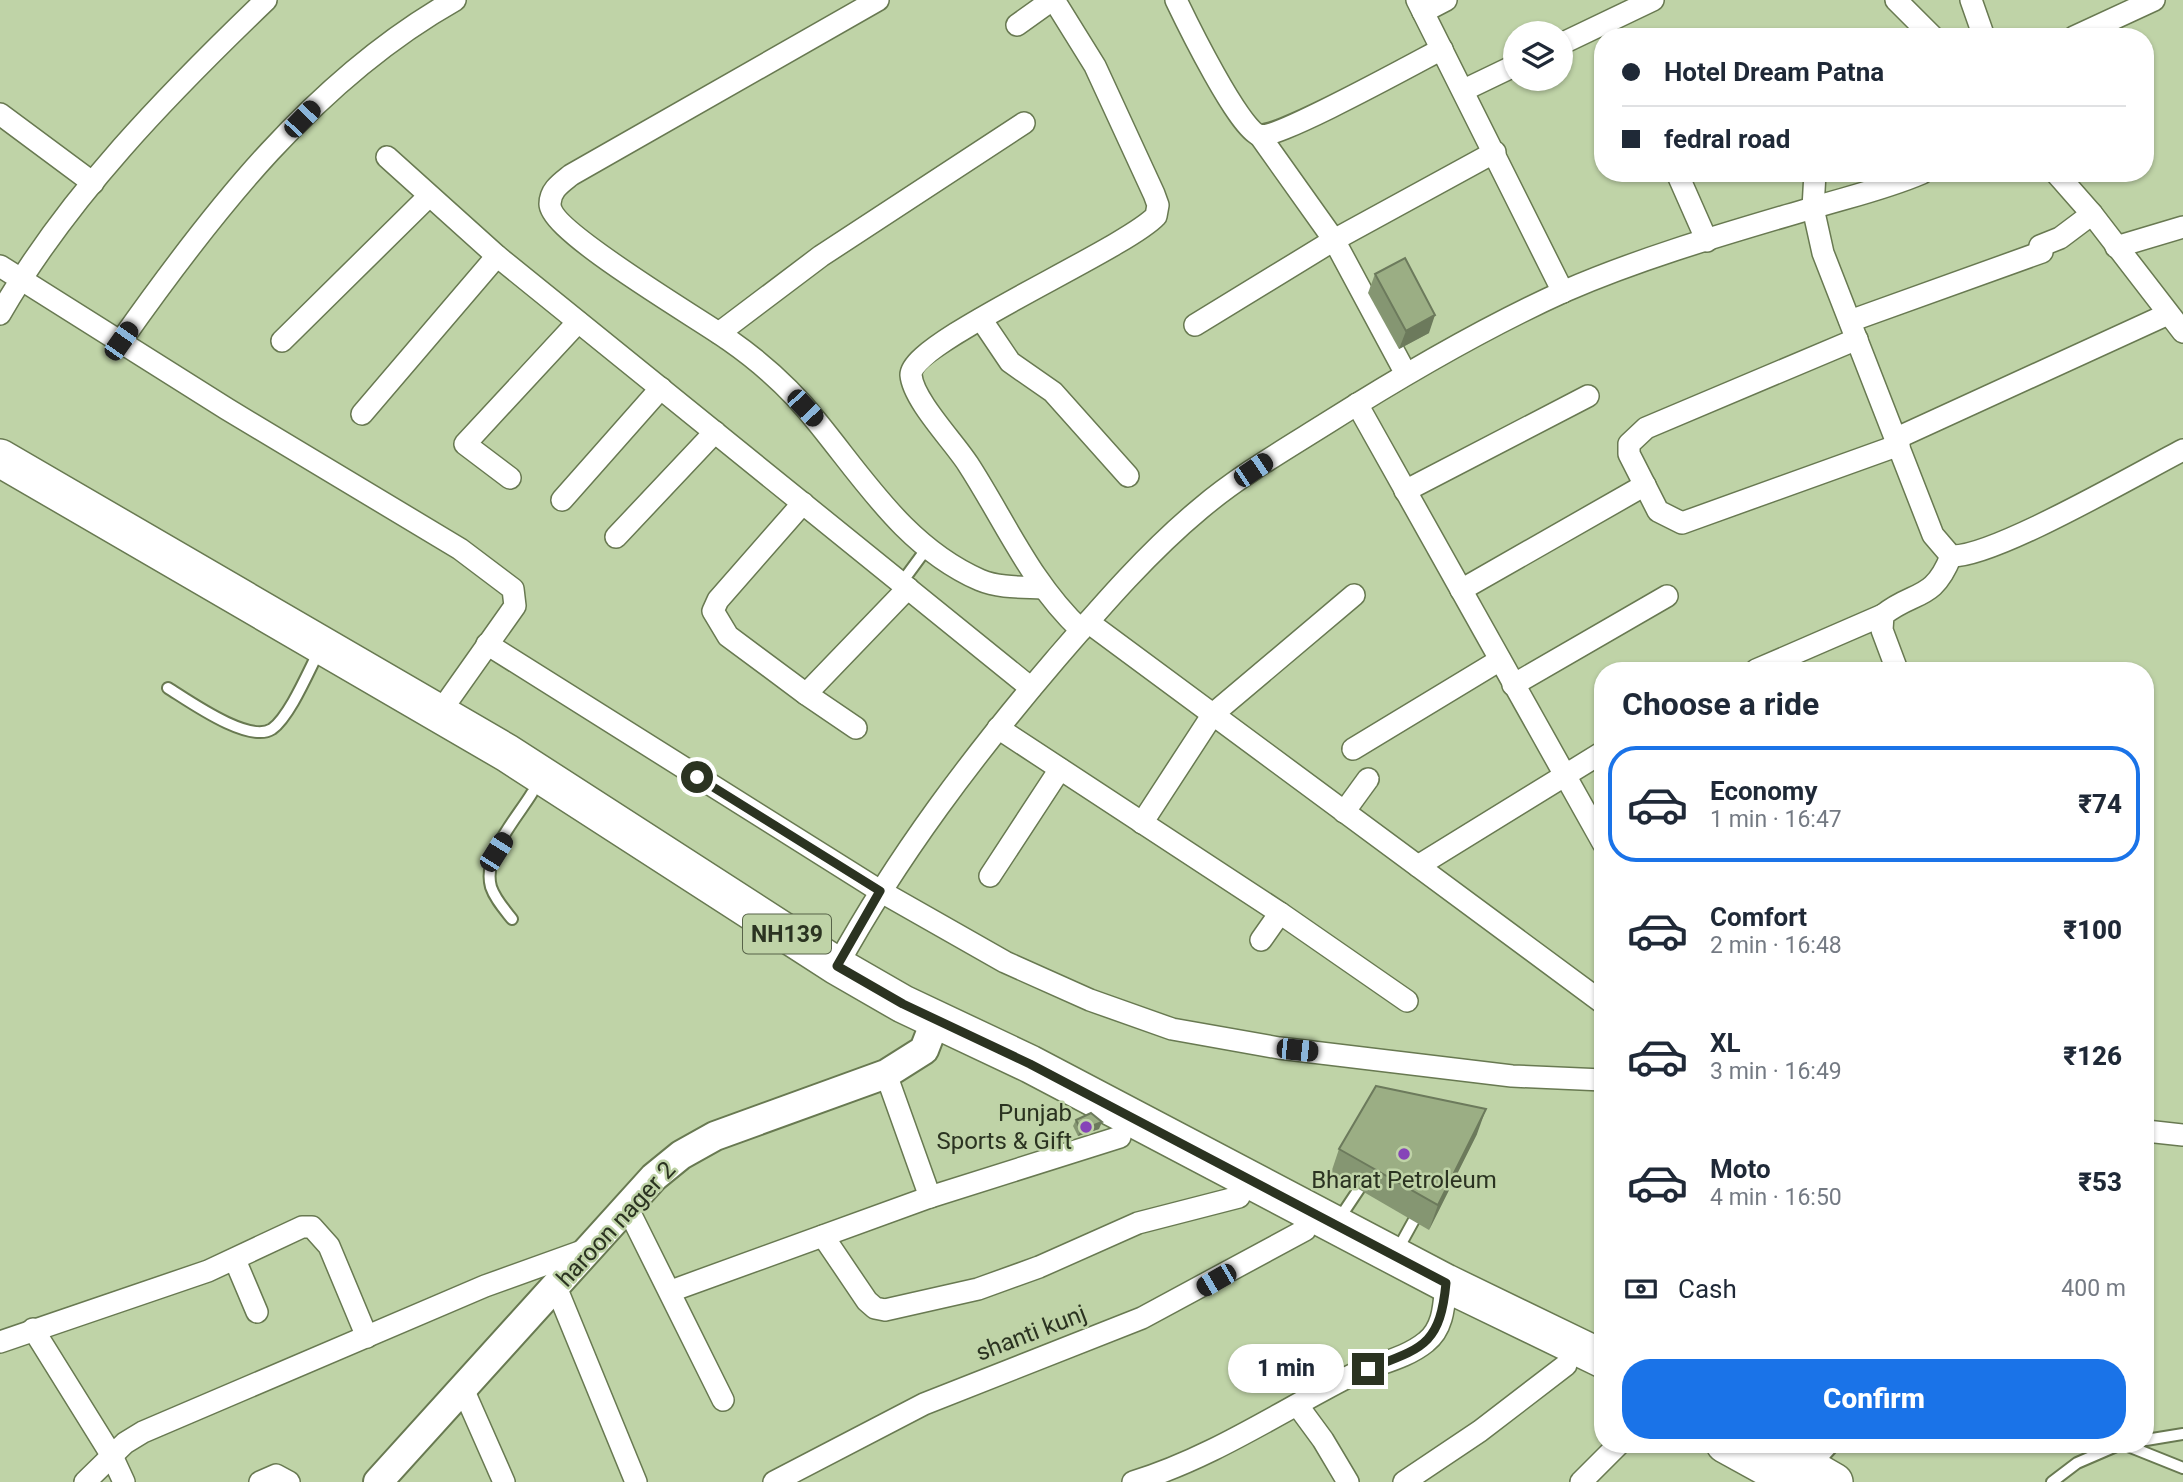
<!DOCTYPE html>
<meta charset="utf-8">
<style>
:root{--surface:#fff;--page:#f2f2f3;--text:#1f2937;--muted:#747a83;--line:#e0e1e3;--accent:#1a73e8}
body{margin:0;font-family:Roboto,sans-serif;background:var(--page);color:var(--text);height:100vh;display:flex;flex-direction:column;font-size:26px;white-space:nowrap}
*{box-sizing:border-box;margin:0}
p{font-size:23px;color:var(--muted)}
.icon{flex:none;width:38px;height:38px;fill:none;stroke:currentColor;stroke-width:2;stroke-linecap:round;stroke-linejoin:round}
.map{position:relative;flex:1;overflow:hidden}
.panel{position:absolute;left:1594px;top:662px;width:560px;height:791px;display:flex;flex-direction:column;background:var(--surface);border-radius:28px;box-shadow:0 2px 5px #0004}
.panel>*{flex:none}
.banner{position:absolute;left:1594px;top:28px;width:560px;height:154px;border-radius:28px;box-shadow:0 2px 5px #0004;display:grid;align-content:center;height:154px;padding:0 28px;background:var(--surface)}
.buttons{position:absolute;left:1503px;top:21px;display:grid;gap:14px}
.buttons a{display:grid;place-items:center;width:70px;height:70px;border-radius:50%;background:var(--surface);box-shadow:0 2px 5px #0004;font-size:35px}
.end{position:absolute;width:32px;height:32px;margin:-16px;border:9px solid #2b3321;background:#fff;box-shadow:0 0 0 4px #fff}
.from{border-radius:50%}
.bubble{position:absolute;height:49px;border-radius:24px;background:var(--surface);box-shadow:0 2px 5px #0004;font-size:23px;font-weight:800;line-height:49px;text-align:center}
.car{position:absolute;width:21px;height:42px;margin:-21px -10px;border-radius:9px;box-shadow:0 0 5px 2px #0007;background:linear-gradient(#222 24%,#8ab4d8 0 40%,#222 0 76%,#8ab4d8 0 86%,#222 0)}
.banner b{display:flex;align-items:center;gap:24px;height:66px;font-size:26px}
.banner b+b{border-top:2px solid var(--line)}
.banner i{width:18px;height:18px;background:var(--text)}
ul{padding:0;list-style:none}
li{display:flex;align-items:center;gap:21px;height:116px;margin:0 14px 10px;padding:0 14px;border:4px solid transparent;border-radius:28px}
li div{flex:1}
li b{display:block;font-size:26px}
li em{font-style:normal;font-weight:800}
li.selected{border-color:var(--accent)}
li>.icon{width:63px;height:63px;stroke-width:1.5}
h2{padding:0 28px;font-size:32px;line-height:84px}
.pay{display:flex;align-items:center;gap:18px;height:77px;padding:0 28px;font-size:26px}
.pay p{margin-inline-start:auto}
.primary-button{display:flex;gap:14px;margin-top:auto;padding:14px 28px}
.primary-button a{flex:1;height:80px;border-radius:28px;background:var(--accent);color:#fff;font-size:28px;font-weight:800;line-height:80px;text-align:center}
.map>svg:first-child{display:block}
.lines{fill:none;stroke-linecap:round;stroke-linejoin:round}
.service-casing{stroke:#687951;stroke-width:14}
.minor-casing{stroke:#687951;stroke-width:24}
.tertiary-casing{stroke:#687951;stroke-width:32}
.trunk-casing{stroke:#687951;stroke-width:40}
.service{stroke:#fff;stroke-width:10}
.minor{stroke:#fff;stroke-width:21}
.tertiary{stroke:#fff;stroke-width:28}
.trunk{stroke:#fff;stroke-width:37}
.wall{fill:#859672}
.shaded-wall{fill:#6c7a5c}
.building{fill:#9bae84;stroke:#6c7a5c;stroke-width:2}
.route{stroke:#2b3321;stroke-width:9}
.poi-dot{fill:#8644b8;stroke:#bfd3a7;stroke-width:2.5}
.labels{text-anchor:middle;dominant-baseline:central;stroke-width:5;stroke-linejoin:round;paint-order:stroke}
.shield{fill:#bfd3a7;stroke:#576349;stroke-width:2}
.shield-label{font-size:23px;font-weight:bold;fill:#2b3321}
.poi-label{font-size:24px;fill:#2b3321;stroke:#bfd3a7;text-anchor:end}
.street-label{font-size:24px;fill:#2b3321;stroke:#bfd3a7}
</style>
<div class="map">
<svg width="2183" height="1482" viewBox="0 0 2183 1482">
<rect width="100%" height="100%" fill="#bfd3a7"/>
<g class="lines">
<!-- service casing -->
<g class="service-casing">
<g id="service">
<polyline points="902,582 927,548"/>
<path d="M168,688c21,13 81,56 104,41 18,-13 37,-59 48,-80"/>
<path d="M512,919c-8,-10 -17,-20 -21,-32 -9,-32 26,-69 41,-94"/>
<polyline points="1339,1219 1365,1180"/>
<polyline points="1398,1249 1420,1209"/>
<polyline points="2146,1440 2183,1434"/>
<polyline points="2123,1444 2183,1468"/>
<polyline points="1817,1464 1835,1444"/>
<polyline points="2052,1482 2077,1463 2121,1444"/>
</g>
</g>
<!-- minor casing -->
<g class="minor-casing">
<g id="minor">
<path d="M878,0l-307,175c-10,8 -21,15 -21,29 0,28 150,115 179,136 33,23 64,51 89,83 48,59 89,125 162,157 19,8 42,7 62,8"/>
<path d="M1054,0l41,66 59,128 4,11 -2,11c-32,34 -246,126 -245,159 2,25 43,67 57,89 37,57 62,118 113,166"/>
<path d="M1176,0c11,23 63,129 83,135 17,5 158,-73 183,-86"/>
<polyline points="1417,0 1563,292"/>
<polyline points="1896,0 1933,37"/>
<polyline points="1971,0 1984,37"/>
<polyline points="1423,12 1446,0"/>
<polyline points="1017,25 1052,0"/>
<polyline points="2074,37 2154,0"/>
<polyline points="1561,44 1653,0"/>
<polyline points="1464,90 1516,65"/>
<polyline points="0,114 93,183"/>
<polyline points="1260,136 1334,240 1406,374"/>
<polyline points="387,157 497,256 1031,688"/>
<polyline points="1677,173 1707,241"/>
<path d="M1815,173l-2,35 10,45 110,282 18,21c42,2 187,-83 232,-106"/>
<polyline points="2056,173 2092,214 2183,332"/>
<polyline points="2040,246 2060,238 2092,214"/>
<polyline points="2116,247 2183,227"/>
<polyline points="0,266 227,409 460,549 513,589 515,606 440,712"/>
<path d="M0,314c68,-118 168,-220 266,-314"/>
<polyline points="981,319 1010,362 1053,392 1128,476"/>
<polyline points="1850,321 2042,252"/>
<polyline points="1195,325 1334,240 1495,152"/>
<polyline points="719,333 821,256 1024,123"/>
<polyline points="1857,339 1646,428 1629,444 1629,454 1658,511 1682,523 1899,445"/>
<path d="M121,341c91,-129 194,-262 334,-341"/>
<polyline points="282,341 428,197"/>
<polyline points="1357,404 1603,843"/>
<polyline points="362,414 497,256"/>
<polyline points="1897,438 2168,314"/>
<polyline points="510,478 465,444 578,322"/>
<polyline points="1405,491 1588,396"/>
<polyline points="562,500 661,388"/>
<polyline points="803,503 718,600 713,611 728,636 806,694 908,588"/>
<polyline points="616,537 715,432"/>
<polyline points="1461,590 1645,485"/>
<polyline points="1088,622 1603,1003"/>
<polyline points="487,644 880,891 1005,962 1090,1000 1172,1029 1279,1048 1512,1076 1603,1080"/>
<polyline points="1756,670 1883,615"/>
<path d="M1897,670l-15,-40 1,-15c31,-25 50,-13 68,-59"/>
<polyline points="1513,685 1667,596"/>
<polyline points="806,694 856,728"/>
<polyline points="998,728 1280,913 1407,1001"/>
<polyline points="1353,749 1500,660"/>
<polyline points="1344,812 1368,779"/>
<polyline points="1142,823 1213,714 1354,595"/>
<polyline points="1418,866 1603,752"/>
<polyline points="990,876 1060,769"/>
<polyline points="1261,940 1280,913"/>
<path d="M837,966c61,-111 136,-210 218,-306 45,-52 92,-107 145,-151 39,-33 84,-59 127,-86 76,-48 156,-95 238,-132 78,-34 163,-58 244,-82 39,-12 76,-20 113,-36"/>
<polyline points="886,1074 930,1197"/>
<polyline points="2146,1131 2183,1135"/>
<polyline points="628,1209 723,1400"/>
<polyline points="823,1236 867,1301 875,1308 885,1310 978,1289 1039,1267 1138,1223 1239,1197"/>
<polyline points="235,1260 257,1312"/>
<polyline points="556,1287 636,1482"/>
<polyline points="671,1291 930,1197 1120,1137"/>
<polyline points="33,1329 112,1456 124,1482"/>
<polyline points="0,1342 208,1271 302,1227 312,1227 329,1246 367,1337"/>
<polyline points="463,1389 504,1482"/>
<polyline points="1298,1406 1323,1440 1348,1482"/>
<polyline points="85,1482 125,1443 143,1432 485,1286 588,1249"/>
<polyline points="260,1482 276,1475 289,1482"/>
<polyline points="774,1482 924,1404 1142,1318 1305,1230"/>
<path d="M1133,1482c78,-24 143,-68 215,-105 25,-13 56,-17 78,-35 18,-14 18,-38 20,-59"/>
<polyline points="1404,1482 1480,1431 1566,1365"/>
<polyline points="1581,1482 1619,1444"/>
</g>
</g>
<!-- tertiary casing -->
<g class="tertiary-casing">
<polyline id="tertiary" points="378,1482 654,1177 681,1155 715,1136 886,1074 924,1050 936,1019"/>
</g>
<!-- trunk casing -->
<g class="trunk-casing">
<g id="trunk">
<polyline points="0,458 507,753 837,966 903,1004 1030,1064 1446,1283 1603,1359"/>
<polyline points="1725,1444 1794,1482"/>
<polyline points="1775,1448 1834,1482"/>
</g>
</g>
<!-- service -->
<use href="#service" class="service"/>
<!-- minor -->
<use href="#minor" class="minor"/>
<!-- tertiary -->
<use href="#tertiary" class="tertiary"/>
<!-- trunk -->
<use href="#trunk" class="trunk"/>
</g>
<!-- wall -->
<g class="wall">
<polygon points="1375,274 1429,333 1399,349 1368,293"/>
<polygon points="1076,1120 1099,1129 1078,1136 1073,1126"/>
<polygon points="1477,1134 1429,1230 1331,1173 1339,1149"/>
</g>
<!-- shaded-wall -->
<g class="shaded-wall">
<polygon points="1435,315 1429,333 1399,349 1406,331"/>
<polygon points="1486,1109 1477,1134 1429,1230 1438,1205"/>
<polygon points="1102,1122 1099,1129 1078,1136 1081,1130"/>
</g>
<!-- building -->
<g class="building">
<polygon points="1405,258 1435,315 1406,331 1375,274"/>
<polygon points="1376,1086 1486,1109 1438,1205 1339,1149"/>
<polygon points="1091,1113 1102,1122 1081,1130 1076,1120"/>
</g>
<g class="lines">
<!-- route -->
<path class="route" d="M697,777l183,114 -43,75 66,38 127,60 416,219c-6,63 -24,65 -78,86"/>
</g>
<!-- markers -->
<g class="poi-dot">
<circle cx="1086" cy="1127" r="7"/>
<circle cx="1404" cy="1154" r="7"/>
</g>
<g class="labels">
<!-- shield labels -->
<rect class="shield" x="743" y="914.5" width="88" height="39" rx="5"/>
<g class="shield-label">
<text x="787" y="934">NH139</text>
</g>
<!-- poi labels -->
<g class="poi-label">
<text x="1072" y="1113">Punjab<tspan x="1072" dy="28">Sports &amp; Gift</tspan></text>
<text x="1404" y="1180" text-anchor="middle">Bharat Petroleum</text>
</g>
<!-- street labels -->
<g class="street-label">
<text transform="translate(616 1224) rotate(-47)">haroon nager 2</text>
<text transform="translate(1031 1333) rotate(-21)">shanti kunj</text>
</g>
</g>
</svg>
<div class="buttons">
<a><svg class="icon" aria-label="layers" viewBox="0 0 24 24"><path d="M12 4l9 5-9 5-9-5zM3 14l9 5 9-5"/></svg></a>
</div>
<i class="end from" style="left:697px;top:777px"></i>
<i class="end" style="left:1368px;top:1369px"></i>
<div class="bubble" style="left:1228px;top:1344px;width:116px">1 min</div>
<i class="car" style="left:302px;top:119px;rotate:44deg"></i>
<i class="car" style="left:121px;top:341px;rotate:35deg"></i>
<i class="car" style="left:805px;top:408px;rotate:137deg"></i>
<i class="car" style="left:1253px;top:470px;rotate:56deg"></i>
<i class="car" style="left:496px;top:852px;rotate:32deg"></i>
<i class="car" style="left:1297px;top:1050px;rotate:96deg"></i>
<i class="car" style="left:1216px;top:1280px;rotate:240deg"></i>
<div class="banner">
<b><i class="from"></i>Hotel Dream Patna</b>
<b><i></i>fedral road</b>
</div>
<section class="panel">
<h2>Choose a ride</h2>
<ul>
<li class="selected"><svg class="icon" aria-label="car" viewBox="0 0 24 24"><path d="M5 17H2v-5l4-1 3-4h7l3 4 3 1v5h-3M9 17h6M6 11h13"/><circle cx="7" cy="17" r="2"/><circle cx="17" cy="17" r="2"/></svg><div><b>Economy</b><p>1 min · 16:47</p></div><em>₹74</em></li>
<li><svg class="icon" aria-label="car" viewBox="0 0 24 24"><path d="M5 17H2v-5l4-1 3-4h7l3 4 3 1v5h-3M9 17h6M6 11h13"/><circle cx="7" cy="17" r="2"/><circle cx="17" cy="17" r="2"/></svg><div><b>Comfort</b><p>2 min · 16:48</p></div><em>₹100</em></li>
<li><svg class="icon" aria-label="car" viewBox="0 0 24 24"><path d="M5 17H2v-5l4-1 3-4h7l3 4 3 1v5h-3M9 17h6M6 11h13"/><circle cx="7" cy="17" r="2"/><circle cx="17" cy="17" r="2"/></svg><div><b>XL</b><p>3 min · 16:49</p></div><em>₹126</em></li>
<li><svg class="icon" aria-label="car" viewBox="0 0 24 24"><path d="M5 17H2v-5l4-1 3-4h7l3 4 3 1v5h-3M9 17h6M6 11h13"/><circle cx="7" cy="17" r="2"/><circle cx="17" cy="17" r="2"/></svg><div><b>Moto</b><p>4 min · 16:50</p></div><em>₹53</em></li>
</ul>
<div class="pay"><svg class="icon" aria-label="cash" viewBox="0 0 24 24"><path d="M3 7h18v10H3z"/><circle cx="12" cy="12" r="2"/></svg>Cash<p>400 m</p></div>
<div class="primary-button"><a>Confirm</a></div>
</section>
</div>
